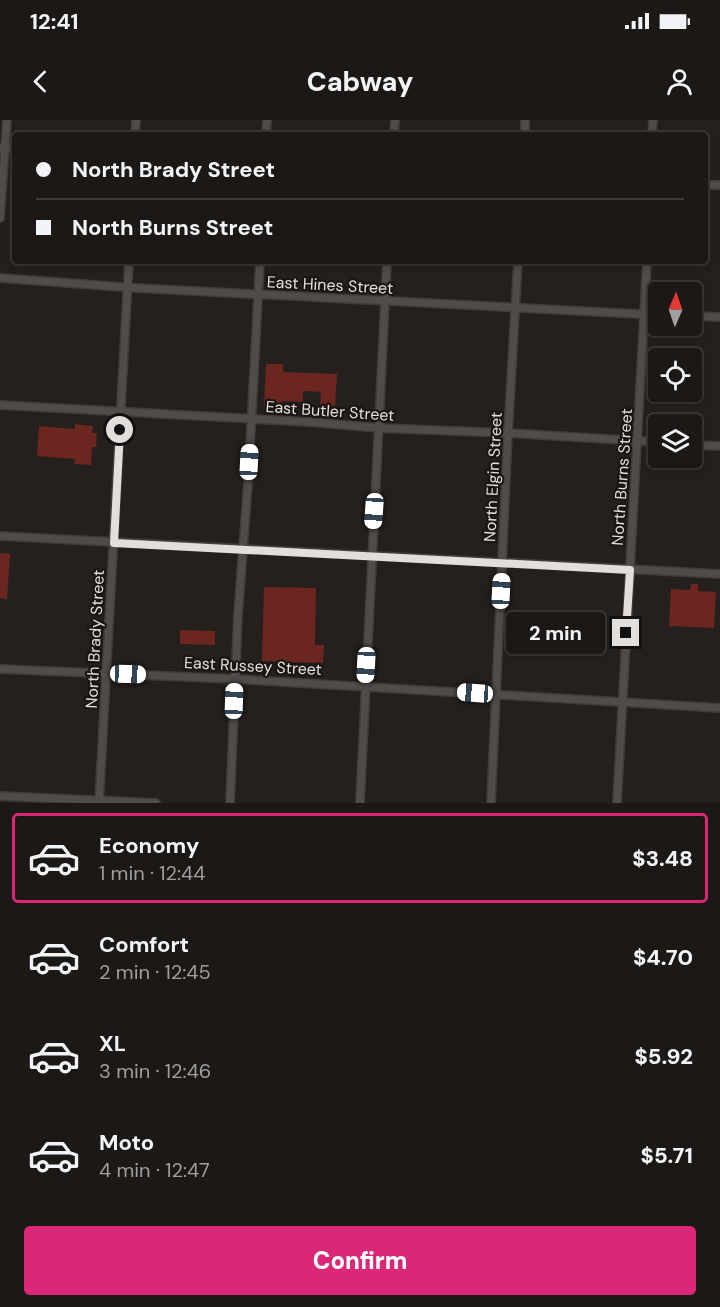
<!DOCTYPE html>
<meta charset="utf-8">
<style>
:root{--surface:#1c1816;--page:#25211f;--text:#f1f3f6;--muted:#a0a0a1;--line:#3a3735;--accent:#db2777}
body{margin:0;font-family:"DM Sans",sans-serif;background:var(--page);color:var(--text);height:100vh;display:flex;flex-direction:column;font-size:22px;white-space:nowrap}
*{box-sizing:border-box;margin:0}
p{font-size:20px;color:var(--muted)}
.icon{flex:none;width:33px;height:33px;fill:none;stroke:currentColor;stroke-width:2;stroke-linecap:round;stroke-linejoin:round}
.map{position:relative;height:683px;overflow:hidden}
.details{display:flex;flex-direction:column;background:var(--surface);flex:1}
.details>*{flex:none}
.guide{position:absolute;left:12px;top:12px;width:696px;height:132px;border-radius:6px;box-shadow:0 3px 9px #0003,0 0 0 2px var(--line);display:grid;align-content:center;height:132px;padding:0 24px;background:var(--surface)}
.needle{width:39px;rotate:2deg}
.tools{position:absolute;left:648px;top:162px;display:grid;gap:12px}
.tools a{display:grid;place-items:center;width:54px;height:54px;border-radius:6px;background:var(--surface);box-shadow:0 3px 9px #0003,0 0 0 2px var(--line);font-size:30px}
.end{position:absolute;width:27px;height:27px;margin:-14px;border:8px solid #e1dedc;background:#111;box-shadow:0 0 0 3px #111}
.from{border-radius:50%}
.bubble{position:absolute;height:42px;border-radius:6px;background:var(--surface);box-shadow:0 3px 9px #0003,0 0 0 2px var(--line);font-size:20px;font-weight:800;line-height:42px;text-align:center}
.car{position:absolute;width:18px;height:36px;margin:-18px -9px;border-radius:8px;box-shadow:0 0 4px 2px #0007;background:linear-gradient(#fff 24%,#345 0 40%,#fff 0 76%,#345 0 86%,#fff 0)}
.guide b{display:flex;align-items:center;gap:21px;height:57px;font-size:22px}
.guide b+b{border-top:2px solid var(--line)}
.guide i{width:15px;height:15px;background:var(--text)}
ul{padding:10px 0 0;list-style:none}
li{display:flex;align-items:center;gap:18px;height:90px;margin:0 12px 9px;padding:0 12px;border:3px solid transparent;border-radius:6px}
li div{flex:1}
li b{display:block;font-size:22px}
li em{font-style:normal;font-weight:800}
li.active{border-color:var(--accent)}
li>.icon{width:54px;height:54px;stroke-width:1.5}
.cta{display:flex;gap:12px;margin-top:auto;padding:12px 24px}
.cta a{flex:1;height:69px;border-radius:6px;background:var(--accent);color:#fff;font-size:24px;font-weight:800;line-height:69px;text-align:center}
.status{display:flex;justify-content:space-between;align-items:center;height:42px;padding:0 30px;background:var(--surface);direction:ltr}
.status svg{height:16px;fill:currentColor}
header{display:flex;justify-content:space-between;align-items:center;height:78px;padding:0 24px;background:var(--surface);font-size:27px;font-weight:800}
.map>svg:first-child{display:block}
.building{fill:#6b261f}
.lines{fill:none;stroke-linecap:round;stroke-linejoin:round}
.street-casing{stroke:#413c3a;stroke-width:10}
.street{stroke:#524c49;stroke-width:7}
.route{stroke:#e1dedc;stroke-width:8}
.labels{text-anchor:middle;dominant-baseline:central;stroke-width:4.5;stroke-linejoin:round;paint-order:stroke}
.street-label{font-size:16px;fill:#e1dedc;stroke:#1b1614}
</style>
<div class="status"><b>12:41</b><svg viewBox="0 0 49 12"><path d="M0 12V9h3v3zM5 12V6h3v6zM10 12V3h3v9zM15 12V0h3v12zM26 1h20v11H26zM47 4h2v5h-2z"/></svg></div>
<header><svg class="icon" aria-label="back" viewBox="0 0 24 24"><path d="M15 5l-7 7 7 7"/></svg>Cabway<svg class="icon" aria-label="person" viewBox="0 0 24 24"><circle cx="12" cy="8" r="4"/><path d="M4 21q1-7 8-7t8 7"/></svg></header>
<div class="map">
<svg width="720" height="683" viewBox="0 0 720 683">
<rect width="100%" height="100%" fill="#25201d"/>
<!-- building -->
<g class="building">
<polygon points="266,244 283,244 283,252 337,254 335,286 320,285 321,272 303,271 303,282 282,281 282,285 264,285"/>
<polygon points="75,304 93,306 92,313 97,313 96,327 92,327 91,345 74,344 75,339 37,336 39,306 75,309"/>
<polygon points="0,433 10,434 7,479 0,478"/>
<polygon points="691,464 698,464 698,471 716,472 714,508 669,506 671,469 690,470"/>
<polygon points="264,467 316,468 315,525 324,525 323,543 262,541"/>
<polygon points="180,510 215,511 215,525 180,524"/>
</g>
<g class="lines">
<!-- street casing -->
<g class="street-casing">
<g id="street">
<polyline points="135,15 136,0"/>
<polyline points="266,15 267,0"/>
<polyline points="394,15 395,0"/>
<polyline points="525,15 525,0"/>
<polyline points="652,15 653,0"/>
<polyline points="0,28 15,28"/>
<polyline points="705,65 720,65"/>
<polyline points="0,98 7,0"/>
<polyline points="0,158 136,168 658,195"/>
<polyline points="692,196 720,197"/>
<polyline points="0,285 309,302 379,308 508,313 658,322"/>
<polyline points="692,325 720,326"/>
<polyline points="0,416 720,454"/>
<polyline points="0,549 235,559 720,588"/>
<polyline points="0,676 156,683"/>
<polyline points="99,683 129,141"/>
<polyline points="230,683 238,495 248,363 260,141"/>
<polyline points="360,683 387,141"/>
<polyline points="491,683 508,313 518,141"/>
<polyline points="617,683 647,141"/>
</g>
</g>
<!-- street -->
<use href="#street" class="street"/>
</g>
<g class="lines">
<!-- route -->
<polyline class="route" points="120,310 114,423 630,450 626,513"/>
</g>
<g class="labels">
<!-- street labels -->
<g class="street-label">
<text transform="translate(330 165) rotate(3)">East Hines Street</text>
<text transform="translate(330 291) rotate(4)">East Butler Street</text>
<text transform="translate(493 357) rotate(-87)">North Elgin Street</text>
<text transform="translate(622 357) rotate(-86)">North Burns Street</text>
<text transform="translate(95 519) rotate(-87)">North Brady Street</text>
<text transform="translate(253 546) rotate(3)">East Russey Street</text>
</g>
</g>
</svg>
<div class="tools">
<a><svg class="needle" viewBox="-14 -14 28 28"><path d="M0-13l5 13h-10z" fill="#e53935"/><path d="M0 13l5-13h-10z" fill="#a0a0a1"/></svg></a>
<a><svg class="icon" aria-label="locate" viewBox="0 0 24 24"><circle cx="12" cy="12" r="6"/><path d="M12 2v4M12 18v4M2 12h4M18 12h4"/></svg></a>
<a><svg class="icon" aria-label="layers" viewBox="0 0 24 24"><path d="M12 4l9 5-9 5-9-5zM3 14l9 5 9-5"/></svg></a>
</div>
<i class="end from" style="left:120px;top:310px"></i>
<i class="end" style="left:626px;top:513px"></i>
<div class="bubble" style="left:506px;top:492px;width:99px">2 min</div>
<i class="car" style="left:249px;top:342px;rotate:3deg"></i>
<i class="car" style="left:374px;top:391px;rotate:184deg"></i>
<i class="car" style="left:501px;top:471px;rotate:3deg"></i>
<i class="car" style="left:366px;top:545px;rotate:183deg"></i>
<i class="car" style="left:128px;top:554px;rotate:92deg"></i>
<i class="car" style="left:475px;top:573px;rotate:274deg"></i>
<i class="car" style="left:234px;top:581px;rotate:2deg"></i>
<div class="guide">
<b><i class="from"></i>North Brady Street</b>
<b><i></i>North Burns Street</b>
</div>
</div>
<section class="details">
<ul>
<li class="active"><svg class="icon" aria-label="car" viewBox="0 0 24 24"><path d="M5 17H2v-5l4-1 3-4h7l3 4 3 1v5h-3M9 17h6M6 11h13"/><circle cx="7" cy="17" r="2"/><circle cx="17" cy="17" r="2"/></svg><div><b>Economy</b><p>1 min · 12:44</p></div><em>$3.48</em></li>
<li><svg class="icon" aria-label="car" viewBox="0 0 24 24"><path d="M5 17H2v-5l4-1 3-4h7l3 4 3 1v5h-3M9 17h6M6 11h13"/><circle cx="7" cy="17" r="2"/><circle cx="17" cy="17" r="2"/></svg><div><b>Comfort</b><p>2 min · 12:45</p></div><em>$4.70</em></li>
<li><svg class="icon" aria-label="car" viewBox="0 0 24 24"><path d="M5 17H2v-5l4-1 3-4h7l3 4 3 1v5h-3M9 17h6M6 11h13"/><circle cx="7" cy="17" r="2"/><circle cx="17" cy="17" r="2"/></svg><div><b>XL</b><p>3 min · 12:46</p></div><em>$5.92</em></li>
<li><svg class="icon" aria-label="car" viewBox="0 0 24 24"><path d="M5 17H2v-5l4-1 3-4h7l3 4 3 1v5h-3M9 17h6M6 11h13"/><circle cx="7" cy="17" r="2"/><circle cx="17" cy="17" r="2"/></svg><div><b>Moto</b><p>4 min · 12:47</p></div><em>$5.71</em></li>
</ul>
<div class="cta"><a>Confirm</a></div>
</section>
